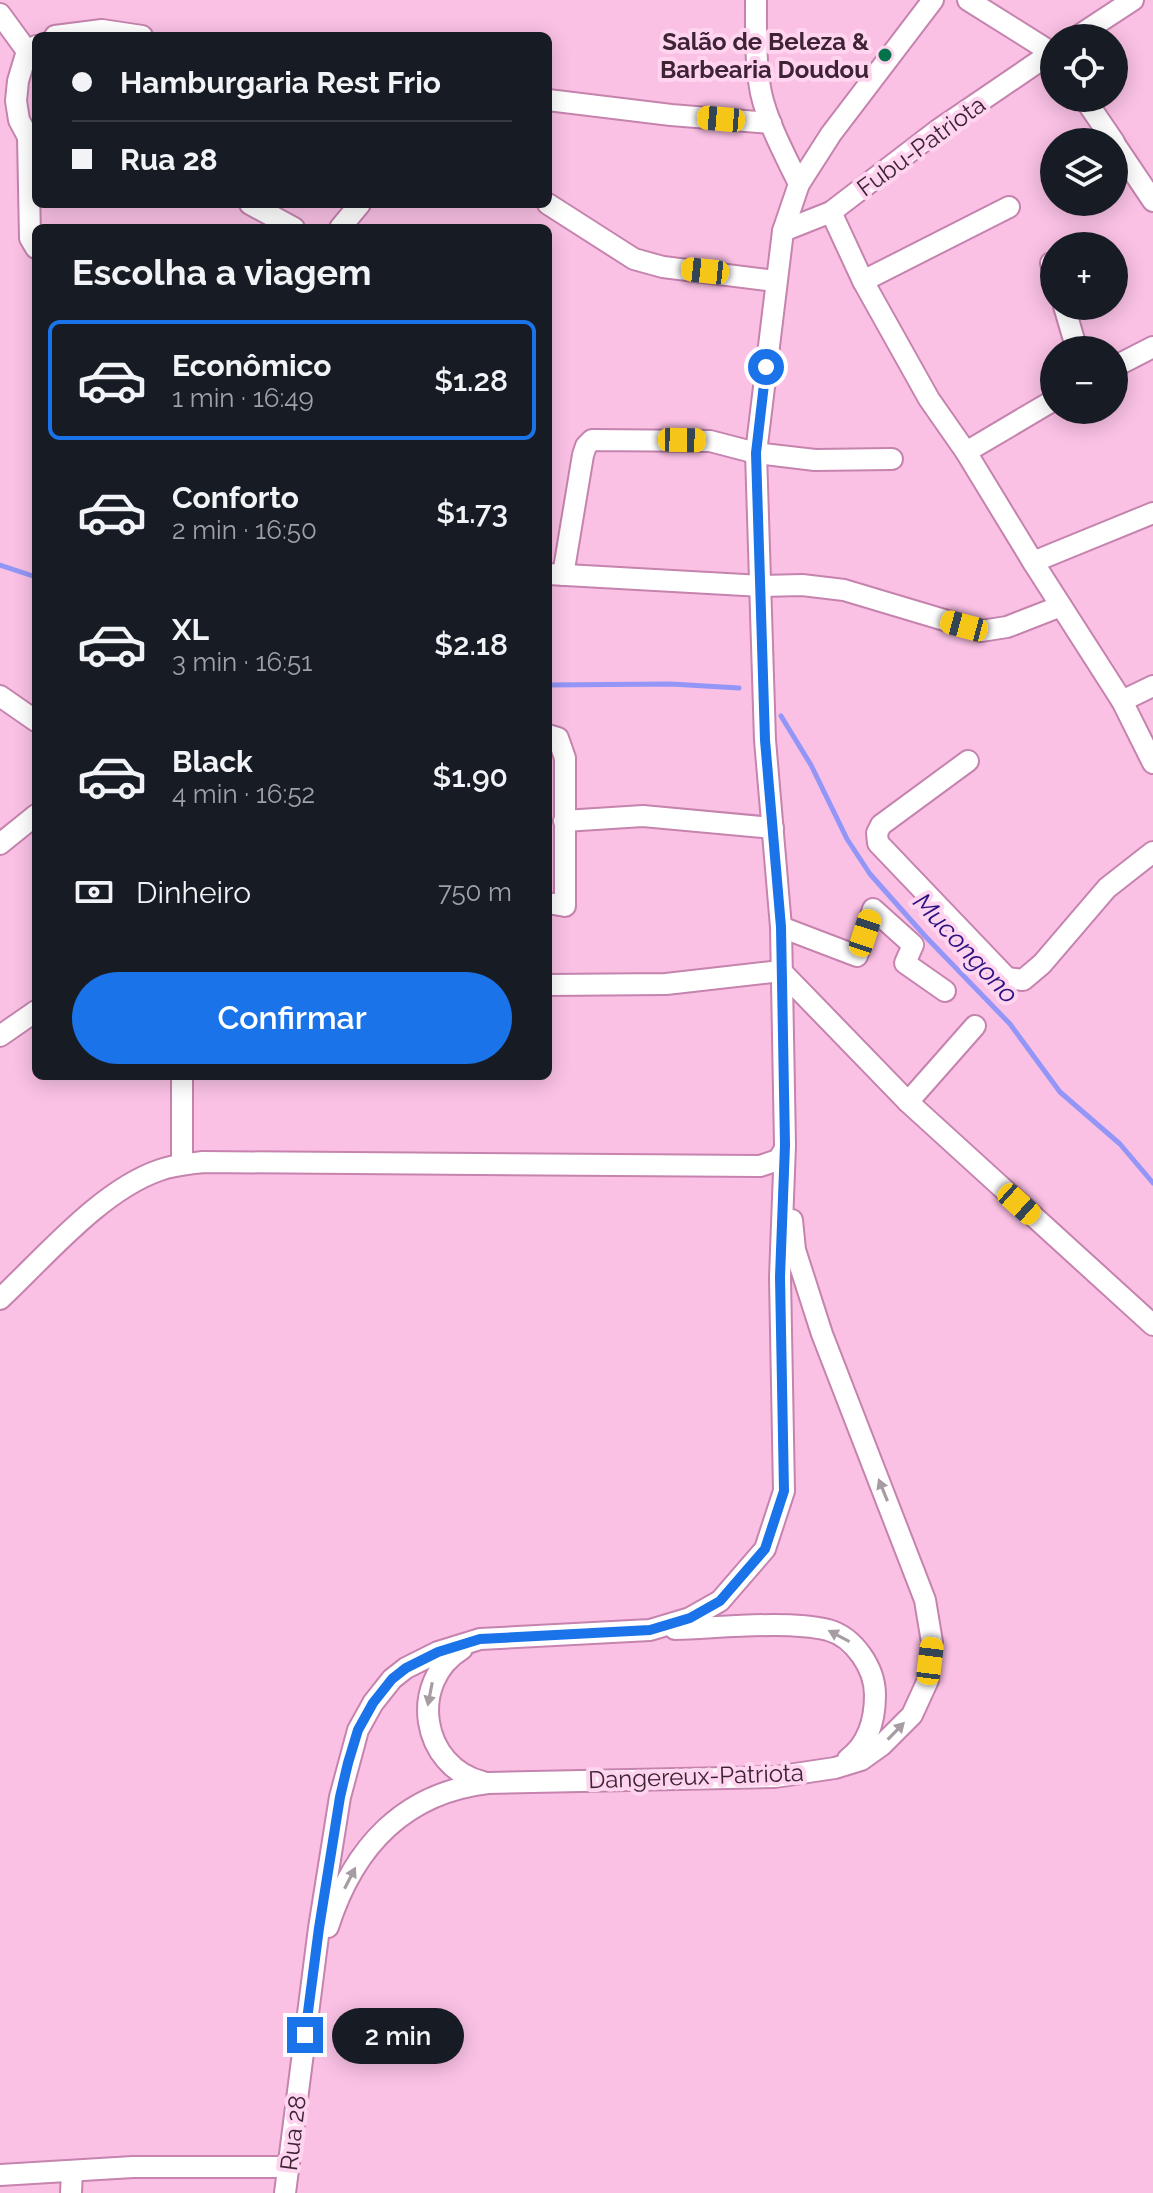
<!DOCTYPE html>
<html lang="pt">
<meta charset="utf-8">
<style>
:root{--surface:#171b24;--page:#20242c;--text:#f1f3f6;--muted:#9ea1a6;--line:#363941;--accent:#1a73e8}
body{margin:0;font-family:Raleway,sans-serif;background:var(--page);color:var(--text);height:100vh;display:flex;flex-direction:column;font-size:30px;white-space:nowrap}
*{box-sizing:border-box;margin:0}
p{font-size:26px;color:var(--muted)}
.icon{flex:none;width:44px;height:44px;fill:none;stroke:currentColor;stroke-width:2;stroke-linecap:round;stroke-linejoin:round}
.map{position:relative;flex:1;overflow:hidden}
.sheet{position:absolute;left:32px;top:224px;width:520px;height:856px;display:flex;flex-direction:column;background:var(--surface);border-radius:12px;box-shadow:0 4px 20px #0003}
.sheet>*{flex:none}
.hud{position:absolute;left:32px;top:32px;width:520px;height:176px;border-radius:12px;box-shadow:0 4px 20px #0003;display:grid;align-content:center;height:176px;padding:0 40px;background:var(--surface)}
.buttons{position:absolute;left:1040px;top:24px;display:grid;gap:16px}
.buttons a{display:grid;place-items:center;width:88px;height:88px;border-radius:50%;background:var(--surface);box-shadow:0 4px 20px #0003;font-size:40px}
.end{position:absolute;width:36px;height:36px;margin:-18px;border:10px solid #1a73e8;background:#fff;box-shadow:0 0 0 4px #fff}
.from{border-radius:50%}
.bubble{position:absolute;height:56px;border-radius:28px;background:var(--surface);box-shadow:0 4px 20px #0003;font-size:26px;font-weight:600;line-height:56px;text-align:center}
.car{position:absolute;width:24px;height:48px;margin:-24px -12px;border-radius:10px;box-shadow:0 0 6px 2px #0007;background:linear-gradient(#f5c518 24%,#345 0 40%,#f5c518 0 76%,#345 0 86%,#f5c518 0)}
.hud b{display:flex;align-items:center;gap:28px;height:76px;font-size:30px}
.hud b+b{border-top:2px solid var(--line)}
.hud i{width:20px;height:20px;background:var(--text)}
ul{padding:0;list-style:none}
li{display:flex;align-items:center;gap:24px;height:120px;margin:0 16px 12px;padding:0 24px;border:4px solid transparent;border-radius:12px}
li div{flex:1}
li b{display:block;font-size:30px}
li em{font-style:normal;font-weight:600}
li.active{border-color:var(--accent)}
li>.icon{width:72px;height:72px;stroke-width:1.5}
h2{padding:0 40px;font-size:36px;line-height:96px}
.pay{display:flex;align-items:center;gap:20px;height:88px;padding:0 40px;font-size:30px}
.pay p{margin-inline-start:auto}
.cta{display:flex;gap:16px;margin-top:auto;padding:16px 40px}
.cta a{flex:1;height:92px;border-radius:48px;background:var(--accent);color:#fff;font-size:32px;font-weight:600;line-height:92px;text-align:center}
.map>svg:first-child{display:block}
.lines{fill:none;stroke-linecap:round;stroke-linejoin:round}
.stream{stroke:#9396f6;stroke-width:5}
.minor-casing{stroke:#c583ae;stroke-width:24}
.minor{stroke:#fff;stroke-width:20}
.oneway{fill:#a89ca4}
.route{stroke:#1a73e8;stroke-width:10}
.poi-dot{fill:#02724b;stroke:#ffd4ee;stroke-width:3}
.labels{text-anchor:middle;dominant-baseline:central;stroke-width:8;stroke-linejoin:round;paint-order:stroke}
.poi-label{font-size:24px;font-weight:bold;fill:#3e2335;stroke:#ffd4ee;text-anchor:end}
.street-label{font-size:24px;fill:#3e2335;stroke:#ffd4ee}
.water-label{font-size:26px;font-style:italic;fill:#2b1182;stroke:#ffd4ee}
</style>
<div class="map">
<svg width="1153" height="2193" viewBox="0 0 1153 2193">
<rect width="100%" height="100%" fill="#fac1e5"/>
<g class="lines">
<!-- stream -->
<g class="stream">
<polyline points="0,565 36,577"/>
<polyline points="548,685 671,684 739,688"/>
<polyline points="781,716 811,765 847,839 870,874 925,936 1010,1024 1060,1092 1120,1144 1153,1183"/>
</g>
<!-- minor casing -->
<g class="minor-casing">
<g id="minor">
<path d="M756,0c0,31 -1,62 5,93 7,31 24,62 38,91"/>
<polyline points="968,0 1054,54"/>
<polyline points="0,14 27,51"/>
<polyline points="55,36 102,30 142,36"/>
<polyline points="1075,38 1133,0"/>
<polyline points="36,46 27,51 18,81 16,101 19,120 28,137 30,238 36,248"/>
<polyline points="1084,98 1114,142"/>
<polyline points="548,100 671,115 771,123"/>
<polyline points="1114,143 1153,201"/>
<polyline points="250,204 294,228"/>
<polyline points="548,204 634,259 663,267 775,281"/>
<polyline points="831,212 863,281 929,399 966,452 1033,562 1122,701 1153,763"/>
<polyline points="340,228 360,204"/>
<polyline points="783,231 831,212 938,130 1054,51"/>
<polyline points="1051,263 1054,273"/>
<polyline points="863,281 1009,207"/>
<polyline points="1064,306 1077,350"/>
<polyline points="1114,367 1153,347"/>
<polyline points="966,452 1054,400"/>
<polyline points="1033,562 1153,513"/>
<polyline points="548,574 762,586 802,585 844,590 981,631 1007,627 1061,606"/>
<polyline points="563,575 583,455 586,446 592,440 710,441 756,453 815,460 892,459"/>
<polyline points="0,696 36,721"/>
<polyline points="1122,701 1153,686"/>
<polyline points="548,735 558,738 565,758 565,906 548,903"/>
<polyline points="968,761 881,825 877,833 878,843 1007,978 1023,980 1042,964 1107,888 1153,852"/>
<polyline points="564,821 643,816 773,828"/>
<polyline points="0,844 36,815"/>
<polyline points="781,927 857,956 873,909 913,945 905,963 945,991"/>
<polyline points="781,971 908,1102 1153,1325"/>
<polyline points="548,985 666,984 781,971"/>
<polyline points="0,1036 36,1011"/>
<polyline points="908,1102 975,1026"/>
<polyline points="182,1164 182,1076"/>
<path d="M0,1299c46,-43 101,-109 160,-129 14,-5 29,-6 43,-8l557,4 18,-6 5,-8"/>
<path d="M675,1629c43,-1 112,-9 153,1 26,7 47,38 47,65 0,25 -7,49 -27,64"/>
<path d="M462,1649c-54,33 -41,118 21,133"/>
<path d="M328,1927c25,-79 75,-134 160,-144l287,-6 60,-9 26,-8 21,-15 30,-30 16,-35 4,-38 -7,-42 -103,-266 -27,-84 -3,-30"/>
<polyline points="0,2175 133,2167 289,2167"/>
<polyline points="71,2193 72,2171"/>
<polyline points="285,2193 319,1928 340,1797 358,1730 373,1703 392,1679 406,1668 438,1652 480,1639 650,1630 690,1618 720,1601 765,1549 784,1491 780,1277 785,1145 781,927 765,740 756,453 783,231 799,184 831,134 933,0"/>
</g>
</g>
<!-- minor -->
<use href="#minor" class="minor"/>
</g>
<!-- one-way arrows -->
<defs><path id="oneway-solid" d="M-6-.8H1V-3.2L6.5 0L1 3.2V.8H-6Z" transform="scale(2)"/></defs>
<g class="oneway">
<use href="#oneway-solid" transform="translate(883 1490) rotate(-112)"/>
<use href="#oneway-solid" transform="translate(839 1636) rotate(-152)"/>
<use href="#oneway-solid" transform="translate(430 1694) rotate(101)"/>
<use href="#oneway-solid" transform="translate(896 1731) rotate(-46)"/>
<use href="#oneway-solid" transform="translate(350 1878) rotate(-63)"/>
</g>
<g class="lines">
<!-- route -->
<polyline class="route" points="305,2035 319,1928 340,1797 348,1763 358,1730 373,1703 392,1679 406,1668 438,1652 480,1639 650,1630 690,1618 720,1601 765,1549 784,1491 780,1277 785,1145 781,927 765,740 756,453 766,367"/>
</g>
<!-- markers -->
<circle class="poi-dot" cx="885" cy="55" r="8"/>
<g class="labels">
<!-- poi labels -->
<g class="poi-label">
<text x="869" y="41">Salão de Beleza &amp;<tspan x="869" dy="28">Barbearia Doudou</tspan></text>
</g>
<!-- street labels -->
<g class="street-label">
<text transform="translate(921 146) rotate(-36)">Fubu-Patriota</text>
<text transform="translate(696 1776) rotate(-2)">Dangereux-Patriota</text>
<text transform="translate(293 2133) rotate(-83)">Rua 28</text>
</g>
<!-- water labels -->
<g class="water-label">
<text transform="translate(966 948) rotate(47)">Mucongono</text>
</g>
</g>
</svg>
<div class="buttons">
<a><svg class="icon" aria-label="locate" viewBox="0 0 24 24"><circle cx="12" cy="12" r="6"/><path d="M12 2v4M12 18v4M2 12h4M18 12h4"/></svg></a>
<a><svg class="icon" aria-label="layers" viewBox="0 0 24 24"><path d="M12 4l9 5-9 5-9-5zM3 14l9 5 9-5"/></svg></a>
<a>+</a>
<a>−</a>
</div>
<i class="end from" style="left:766px;top:367px"></i>
<i class="end" style="left:305px;top:2035px"></i>
<div class="bubble" style="left:332px;top:2008px;width:132px">2 min</div>
<i class="car" style="left:721px;top:119px;rotate:275deg"></i>
<i class="car" style="left:705px;top:271px;rotate:276deg"></i>
<i class="car" style="left:682px;top:440px;rotate:91deg"></i>
<i class="car" style="left:964px;top:626px;rotate:285deg"></i>
<i class="car" style="left:865px;top:933px;rotate:18deg"></i>
<i class="car" style="left:1019px;top:1204px;rotate:132deg"></i>
<i class="car" style="left:930px;top:1661px;rotate:7deg"></i>
<div class="hud">
<b><i class="from"></i>Hamburgaria Rest Frio</b>
<b><i></i>Rua 28</b>
</div>
<section class="sheet">
<h2>Escolha a viagem</h2>
<ul>
<li class="active"><svg class="icon" aria-label="car" viewBox="0 0 24 24"><path d="M5 17H2v-5l4-1 3-4h7l3 4 3 1v5h-3M9 17h6M6 11h13"/><circle cx="7" cy="17" r="2"/><circle cx="17" cy="17" r="2"/></svg><div><b>Econômico</b><p>1 min · 16:49</p></div><em>$1.28</em></li>
<li><svg class="icon" aria-label="car" viewBox="0 0 24 24"><path d="M5 17H2v-5l4-1 3-4h7l3 4 3 1v5h-3M9 17h6M6 11h13"/><circle cx="7" cy="17" r="2"/><circle cx="17" cy="17" r="2"/></svg><div><b>Conforto</b><p>2 min · 16:50</p></div><em>$1.73</em></li>
<li><svg class="icon" aria-label="car" viewBox="0 0 24 24"><path d="M5 17H2v-5l4-1 3-4h7l3 4 3 1v5h-3M9 17h6M6 11h13"/><circle cx="7" cy="17" r="2"/><circle cx="17" cy="17" r="2"/></svg><div><b>XL</b><p>3 min · 16:51</p></div><em>$2.18</em></li>
<li><svg class="icon" aria-label="car" viewBox="0 0 24 24"><path d="M5 17H2v-5l4-1 3-4h7l3 4 3 1v5h-3M9 17h6M6 11h13"/><circle cx="7" cy="17" r="2"/><circle cx="17" cy="17" r="2"/></svg><div><b>Black</b><p>4 min · 16:52</p></div><em>$1.90</em></li>
</ul>
<div class="pay"><svg class="icon" aria-label="cash" viewBox="0 0 24 24"><path d="M3 7h18v10H3z"/><circle cx="12" cy="12" r="2"/></svg>Dinheiro<p>750 m</p></div>
<div class="cta"><a>Confirmar</a></div>
</section>
</div>
